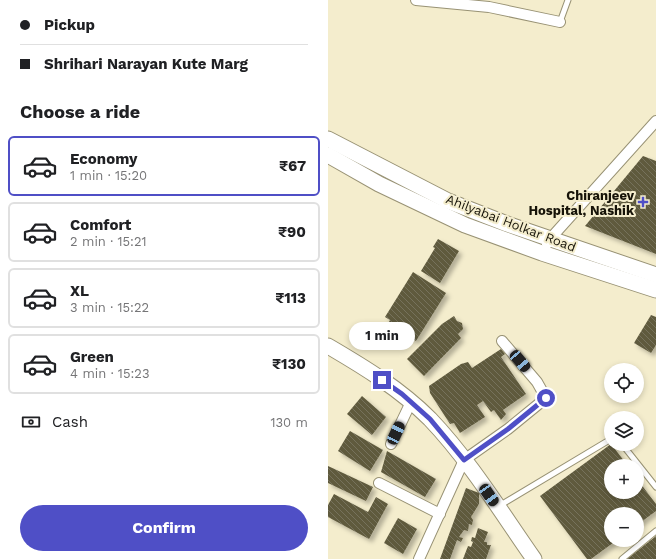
<!DOCTYPE html>
<meta charset="utf-8">
<style>
:root{--surface:#fff;--page:#f2f2f2;--text:#202124;--muted:#757577;--line:#e0e0e0;--accent:#4f4fc6}
body{margin:0;font-family:"Work Sans",sans-serif;background:var(--page);color:var(--text);height:100vh;display:flex;flex-direction:column;font-size:15px;white-space:nowrap}
*{box-sizing:border-box;margin:0}
p{font-size:13px;color:var(--muted)}
.icon{flex:none;width:22px;height:22px;fill:none;stroke:currentColor;stroke-width:2;stroke-linecap:round;stroke-linejoin:round}
.map{position:relative;flex:1;overflow:hidden}
.side{display:flex;flex-direction:column;background:var(--surface);width:328px}
.side>*{flex:none}
.banner{display:grid;align-content:center;height:88px;padding:0 20px;background:var(--surface)}
.controls{position:absolute;left:276px;top:363px;display:grid;gap:8px}
.controls a{display:grid;place-items:center;width:40px;height:40px;border-radius:50%;background:var(--surface);box-shadow:0 2px 6px #0003;font-size:20px}
.end{position:absolute;width:18px;height:18px;margin:-9px;border:5px solid #4f4fc6;background:#fff;box-shadow:0 0 0 2px #fff}
.from{border-radius:50%}
.bubble{position:absolute;height:28px;border-radius:14px;background:var(--surface);box-shadow:0 2px 6px #0003;font-size:13px;font-weight:700;line-height:28px;text-align:center}
.car{position:absolute;width:12px;height:24px;margin:-12px -6px;border-radius:5px;box-shadow:0 0 3px 1px #0007;background:linear-gradient(#222 24%,#8ab4d8 0 40%,#222 0 76%,#8ab4d8 0 86%,#222 0)}
.banner b{display:flex;align-items:center;gap:14px;height:38px;font-size:15px}
.banner b+b{border-top:1px solid var(--line)}
.banner i{width:10px;height:10px;background:var(--text)}
ul{padding:0;list-style:none}
li{display:flex;align-items:center;gap:12px;height:60px;margin:0 8px 6px;padding:0 12px;border:2px solid var(--line);border-radius:6px}
li div{flex:1}
li b{display:block;font-size:15px}
li em{font-style:normal;font-weight:700}
li.active{border-color:var(--accent)}
li>.icon{width:36px;height:36px;stroke-width:1.5}
h2{padding:0 20px;font-size:18px;line-height:48px}
.pay{display:flex;align-items:center;gap:10px;height:44px;padding:0 20px;font-size:15px}
.pay p{margin-inline-start:auto}
.button{display:flex;gap:8px;margin-top:auto;padding:8px 20px}
.button a{flex:1;height:46px;border-radius:24px;background:var(--accent);color:#fff;font-size:16px;font-weight:700;line-height:46px;text-align:center}
main{display:flex;flex:1;min-height:0}
.map>svg:first-child{display:block}
.building{fill:url(#building-back-hatch);filter:url(#shadow)}
.lines{fill:none;stroke-linecap:round;stroke-linejoin:round}
.lane-casing{stroke:#989274;stroke-width:7}
.street-casing{stroke:#989274;stroke-width:12}
.secondary-casing{stroke:#989274;stroke-width:17}
.lane{stroke:#fff;stroke-width:5}
.street{stroke:#fff;stroke-width:10}
.secondary{stroke:#fff;stroke-width:15}
.route{stroke:#4f4fc6;stroke-width:5}
.poi-dot{fill:#4f4fc6;stroke:#f4edcd;stroke-width:1.5}
.labels{text-anchor:middle;dominant-baseline:central;stroke-width:4;stroke-linejoin:round;paint-order:stroke}
.poi-label{font-size:13px;font-weight:bold;fill:#161308;stroke:#f4edcd;text-anchor:end}
.street-label{font-size:13px;fill:#161308;stroke:#f4edcd}
</style>
<main>
<section class="side">
<div class="banner">
<b><i class="from"></i>Pickup</b>
<b><i></i>Shrihari Narayan Kute Marg</b>
</div>
<h2>Choose a ride</h2>
<ul>
<li class="active"><svg class="icon" aria-label="car" viewBox="0 0 24 24"><path d="M5 17H2v-5l4-1 3-4h7l3 4 3 1v5h-3M9 17h6M6 11h13"/><circle cx="7" cy="17" r="2"/><circle cx="17" cy="17" r="2"/></svg><div><b>Economy</b><p>1 min · 15:20</p></div><em>₹67</em></li>
<li><svg class="icon" aria-label="car" viewBox="0 0 24 24"><path d="M5 17H2v-5l4-1 3-4h7l3 4 3 1v5h-3M9 17h6M6 11h13"/><circle cx="7" cy="17" r="2"/><circle cx="17" cy="17" r="2"/></svg><div><b>Comfort</b><p>2 min · 15:21</p></div><em>₹90</em></li>
<li><svg class="icon" aria-label="car" viewBox="0 0 24 24"><path d="M5 17H2v-5l4-1 3-4h7l3 4 3 1v5h-3M9 17h6M6 11h13"/><circle cx="7" cy="17" r="2"/><circle cx="17" cy="17" r="2"/></svg><div><b>XL</b><p>3 min · 15:22</p></div><em>₹113</em></li>
<li><svg class="icon" aria-label="car" viewBox="0 0 24 24"><path d="M5 17H2v-5l4-1 3-4h7l3 4 3 1v5h-3M9 17h6M6 11h13"/><circle cx="7" cy="17" r="2"/><circle cx="17" cy="17" r="2"/></svg><div><b>Green</b><p>4 min · 15:23</p></div><em>₹130</em></li>
</ul>
<div class="pay"><svg class="icon" aria-label="cash" viewBox="0 0 24 24"><path d="M3 7h18v10H3z"/><circle cx="12" cy="12" r="2"/></svg>Cash<p>130 m</p></div>
<div class="button"><a>Confirm</a></div>
</section>
<div class="map">
<svg width="328" height="559" viewBox="0 0 328 559">
<defs>
<pattern id="building-back-hatch" width="6" height="6" patternUnits="userSpaceOnUse"><rect width="6" height="6" fill="#5f5a3e"/><path d="M-1 5l2 2M0 0l6 6M5-1l2 2" fill="none" stroke="#76725c"/></pattern>
<filter id="shadow"><feDropShadow dx="3.5" dy="3.5" stdDeviation="2" flood-color="#0004"/></filter>
</defs>
<rect width="100%" height="100%" fill="#f4edcd"/>
<!-- building -->
<g class="building">
<polygon points="315,156 328,161 328,254 257,226"/>
<polygon points="110,239 131,251 112,283 93,271 107,248 105,247"/>
<polygon points="85,272 118,293 88,341 60,324 62,320 57,317"/>
<polygon points="323,315 328,317 328,345 323,353 306,343"/>
<polygon points="126,316 129,321 134,323 135,329 130,334 133,338 96,376 79,359 114,324"/>
<polygon points="173,349 177,354 173,357 198,394 175,410 178,414 173,420 166,410 163,412 155,401 149,405 157,417 132,433 126,423 122,424 102,393 101,386 133,364 140,362 144,368"/>
<polygon points="34,396 58,417 44,435 19,414"/>
<polygon points="22,431 55,450 42,471 10,451"/>
<polygon points="283,444 300,466 283,466 283,492 309,492 309,479 328,504 328,511 309,525 309,514 283,514 283,540 289,540 263,559 259,559 212,496"/>
<polygon points="59,451 108,479 97,497 53,472"/>
<polygon points="0,466 45,487 38,501 0,483"/>
<polygon points="138,488 151,493 151,504 143,517 145,520 144,525 141,524 140,531 136,530 131,537 135,538 133,542 129,540 122,559 112,559"/>
<polygon points="6,494 40,512 48,497 60,504 41,539 0,517 0,505"/>
<polygon points="70,518 89,529 75,554 56,543"/>
<polygon points="150,528 160,532 156,542 159,542 159,545 163,545 158,559 135,559 140,546 143,547 145,542 143,541 144,537 147,538"/>
<polygon points="328,536 328,559 299,559"/>
</g>
<g class="lines">
<!-- lane casing -->
<g class="lane-casing">
<g id="lane">
<polyline points="232,22 240,0"/>
<polyline points="294,444 328,487"/>
<polyline points="171,506 283,439"/>
<polyline points="294,559 328,531"/>
</g>
</g>
<!-- street casing -->
<g class="street-casing">
<g id="street">
<polyline points="88,0 161,7 232,22"/>
<polyline points="219,244 222,239 328,121"/>
<polyline points="63,444 83,402"/>
<polyline points="51,483 112,514"/>
<polyline points="91,559 136,460 180,429 218,398 209,382 174,341"/>
</g>
</g>
<!-- secondary casing -->
<g class="secondary-casing">
<g id="secondary">
<polyline points="0,139 120,201 179,224 328,275"/>
<polyline points="0,155 51,184 137,225 214,253 328,290"/>
<path d="M0,346c36,21 72,43 102,73 40,42 71,93 104,140"/>
</g>
</g>
<!-- lane -->
<use href="#lane" class="lane"/>
<!-- street -->
<use href="#street" class="street"/>
<!-- secondary -->
<use href="#secondary" class="secondary"/>
</g>
<g class="lines">
<!-- route -->
<polyline class="route" points="54,380 74,394 102,419 136,460 180,429 218,398"/>
</g>
<!-- markers -->
<path class="poi-dot" d="M313 196h4v4h4v4h-4v4h-4v-4h-4v-4h4z"/>
<g class="labels">
<!-- poi labels -->
<g class="poi-label">
<text x="306" y="195">Chiranjeev<tspan x="306" dy="15">Hospital, Nashik</tspan></text>
</g>
<!-- street labels -->
<g class="street-label">
<text transform="translate(183 223) rotate(21)">Ahilyabai Holkar Road</text>
</g>
</g>
</svg>
<div class="controls">
<a><svg class="icon" aria-label="locate" viewBox="0 0 24 24"><circle cx="12" cy="12" r="6"/><path d="M12 2v4M12 18v4M2 12h4M18 12h4"/></svg></a>
<a><svg class="icon" aria-label="layers" viewBox="0 0 24 24"><path d="M12 4l9 5-9 5-9-5zM3 14l9 5 9-5"/></svg></a>
<a>+</a>
<a>−</a>
</div>
<i class="end from" style="left:218px;top:398px"></i>
<i class="end" style="left:54px;top:380px"></i>
<div class="bubble" style="left:21px;top:322px;width:66px">1 min</div>
<i class="car" style="left:192px;top:361px;rotate:140deg"></i>
<i class="car" style="left:68px;top:433px;rotate:25deg"></i>
<i class="car" style="left:161px;top:495px;rotate:145deg"></i>
</div>
</main>
